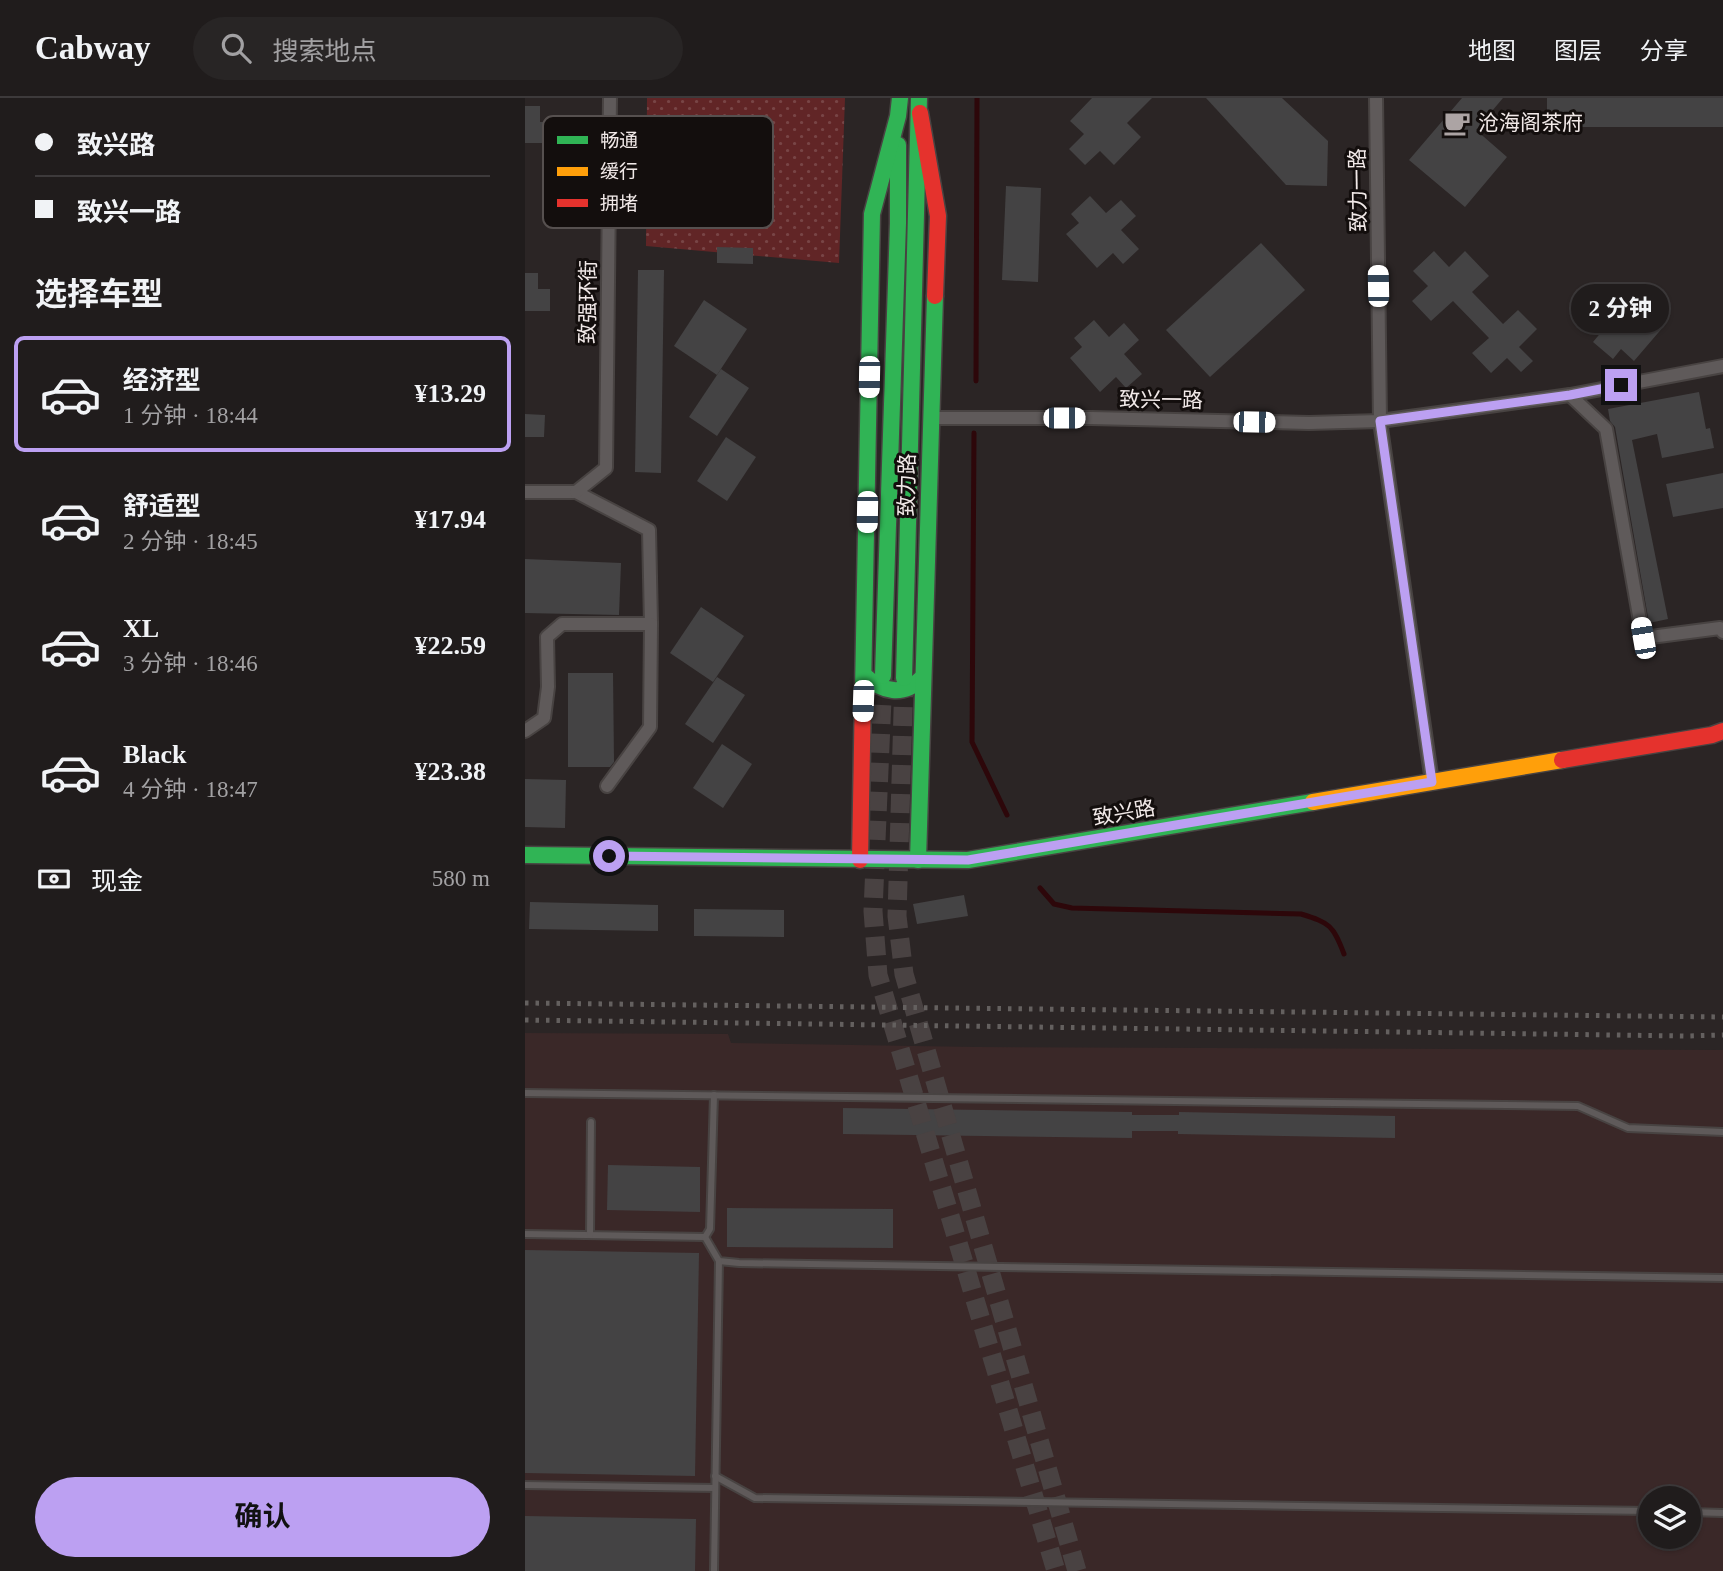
<!DOCTYPE html>
<html lang="zh">
<meta charset="utf-8">
<style>
:root{--surface:#201c1c;--page:#282525;--text:#f1f3f6;--muted:#a2a1a3;--line:#3d3a3b;--accent:#bca0f2}
body{margin:0;font-family:"Times New Roman","Noto Sans SC",serif;background:var(--page);color:var(--text);height:100vh;display:flex;flex-direction:column;font-size:26px;white-space:nowrap}
*{box-sizing:border-box;margin:0}
p{font-size:23px;color:var(--muted)}
.icon{flex:none;width:38px;height:38px;fill:none;stroke:currentColor;stroke-width:2;stroke-linecap:round;stroke-linejoin:round}
.map{position:relative;flex:1;overflow:hidden}
.side{display:flex;flex-direction:column;background:var(--surface);width:525px}
.side>*{flex:none}
.top-card{display:grid;align-content:center;height:154px;padding:0 35px;background:var(--surface)}
.controls{position:absolute;left:1113px;top:1388px;display:grid;gap:14px}
.controls a{display:grid;place-items:center;width:63px;height:63px;border-radius:50%;background:var(--surface);box-shadow:0 2px 5px #0004,0 0 0 2px var(--line);font-size:35px}
.end{position:absolute;width:32px;height:32px;margin:-16px;border:9px solid #bca0f2;background:#111;box-shadow:0 0 0 4px #111}
.from{border-radius:50%}
.bubble{position:absolute;height:49px;border-radius:24px;background:var(--surface);box-shadow:0 2px 5px #0004,0 0 0 2px var(--line);font-size:23px;font-weight:700;line-height:49px;text-align:center}
.car{position:absolute;width:21px;height:42px;margin:-21px -10px;border-radius:9px;box-shadow:0 0 5px 2px #0007;background:linear-gradient(#fff 24%,#345 0 40%,#fff 0 76%,#345 0 86%,#fff 0)}
.top-card b{display:flex;align-items:center;gap:24px;height:66px;font-size:26px}
.top-card b+b{border-top:2px solid var(--line)}
.top-card i{width:18px;height:18px;background:var(--text)}
ul{padding:0;list-style:none}
li{display:flex;align-items:center;gap:21px;height:116px;margin:0 14px 10px;padding:0 21px;border:4px solid transparent;border-radius:10px}
li div{flex:1}
li b{display:block;font-size:26px}
li em{font-style:normal;font-weight:700}
li.on{border-color:var(--accent)}
li>.icon{width:63px;height:63px;stroke-width:1.5}
h2{padding:0 35px;font-size:32px;line-height:84px}
.pay{display:flex;align-items:center;gap:18px;height:77px;padding:0 35px;font-size:26px}
.pay p{margin-inline-start:auto}
.primary-button{display:flex;gap:14px;margin-top:auto;padding:14px 35px}
.primary-button a{flex:1;height:80px;border-radius:42px;background:var(--accent);color:#111;font-size:28px;font-weight:700;line-height:80px;text-align:center}
header{display:flex;align-items:center;gap:42px;box-sizing:border-box;height:98px;padding:0 35px;background:var(--surface);border-bottom:2px solid var(--line)}
header strong{font-size:33px}
nav{display:flex;gap:38px;margin-inline-start:auto;font-size:24px}
.search{width:490px;height:63px;background:var(--page);display:flex;align-items:center;gap:18px;box-sizing:border-box;padding:0 24px;border-radius:38px;color:var(--muted);font-size:26px}
main{display:flex;flex:1;min-height:0}
.map>svg:first-child{display:block}
.built{fill:#3a2828;fill-rule:evenodd}
.park{fill:url(#park-dots)}
.lines{fill:none;stroke-linecap:round;stroke-linejoin:round}
.stream{stroke:#2d070a;stroke-width:5}
.building{fill:#444344}
.secondary-tunnel{stroke:#494242;stroke-width:19;stroke-dasharray:19 10;stroke-linecap:butt}
.lane-casing{stroke:#484342;stroke-width:10}
.street-casing{stroke:#484342;stroke-width:16}
.fast-casing{stroke:#484342;stroke-width:19}
.slow-casing{stroke:#484342;stroke-width:19}
.jam-casing{stroke:#484342;stroke-width:19}
.lane{stroke:#5f5a5a;stroke-width:6}
.street{stroke:#5f5a5a;stroke-width:12}
.fast{stroke:#30b455;stroke-width:16}
.slow{stroke:#ff9f0a;stroke-width:16}
.jam{stroke:#e5322d;stroke-width:16}
.rail{stroke:#64605f;stroke-width:5;stroke-dasharray:3.5 7;stroke-linecap:butt}
.route{stroke:#bca0f2;stroke-width:9}
.labels{text-anchor:middle;dominant-baseline:central;stroke-width:6;stroke-linejoin:round;paint-order:stroke}
.poi-label{font-size:21px;fill:#f1e9e8;stroke:#130e0d;text-anchor:start}
.street-label{font-size:21px;fill:#f1e9e8;stroke:#130e0d}
.key{fill:#130e0d;stroke:#56504f;stroke-width:2}
.key-label{font-size:19px;fill:#f1e9e8}
</style>
<header>
<strong>Cabway</strong>
<div class="search"><svg class="icon" aria-label="search" viewBox="0 0 24 24"><circle cx="10" cy="10" r="6"/><path d="M15 15l6 6"/></svg>搜索地点</div>
<nav><a>地图</a><a>图层</a><a>分享</a></nav>
</header>
<main>
<section class="side">
<div class="top-card">
<b><i class="from"></i>致兴路</b>
<b><i></i>致兴一路</b>
</div>
<h2>选择车型</h2>
<ul>
<li class="on"><svg class="icon" aria-label="car" viewBox="0 0 24 24"><path d="M5 17H2v-5l4-1 3-4h7l3 4 3 1v5h-3M9 17h6M6 11h13"/><circle cx="7" cy="17" r="2"/><circle cx="17" cy="17" r="2"/></svg><div><b>经济型</b><p>1 分钟 · 18:44</p></div><em>¥13.29</em></li>
<li><svg class="icon" aria-label="car" viewBox="0 0 24 24"><path d="M5 17H2v-5l4-1 3-4h7l3 4 3 1v5h-3M9 17h6M6 11h13"/><circle cx="7" cy="17" r="2"/><circle cx="17" cy="17" r="2"/></svg><div><b>舒适型</b><p>2 分钟 · 18:45</p></div><em>¥17.94</em></li>
<li><svg class="icon" aria-label="car" viewBox="0 0 24 24"><path d="M5 17H2v-5l4-1 3-4h7l3 4 3 1v5h-3M9 17h6M6 11h13"/><circle cx="7" cy="17" r="2"/><circle cx="17" cy="17" r="2"/></svg><div><b>XL</b><p>3 分钟 · 18:46</p></div><em>¥22.59</em></li>
<li><svg class="icon" aria-label="car" viewBox="0 0 24 24"><path d="M5 17H2v-5l4-1 3-4h7l3 4 3 1v5h-3M9 17h6M6 11h13"/><circle cx="7" cy="17" r="2"/><circle cx="17" cy="17" r="2"/></svg><div><b>Black</b><p>4 分钟 · 18:47</p></div><em>¥23.38</em></li>
</ul>
<div class="pay"><svg class="icon" aria-label="cash" viewBox="0 0 24 24"><path d="M3 7h18v10H3z"/><circle cx="12" cy="12" r="2"/></svg>现金<p>580 m</p></div>
<div class="primary-button"><a>确认</a></div>
</section>
<div class="map">
<svg width="1198" height="1473" viewBox="0 0 1198 1473">
<defs>
<pattern id="park-dots" width="8" height="8" patternUnits="userSpaceOnUse" patternTransform="scale(1.75)"><rect width="8" height="8" fill="#612526"/><path d="M2 2h.1M6 6h.1" fill="none" stroke="#784546" stroke-width="1.8" stroke-linecap="round"/></pattern>
</defs>
<rect width="100%" height="100%" fill="#2b2525"/>
<!-- built -->
<path class="built" d="M0,935l203,1 3,9 245,4 747,3v521h-1198zM1125,1400h39v38h-39z"/>
<!-- park -->
<polygon class="park" points="122,0 320,0 314,165 121,148"/>
<g class="lines">
<!-- stream -->
<g class="stream">
<polyline points="451,283 452,0"/>
<polyline points="449,335 447,644 482,717"/>
<path d="M515,790l14,16 18,4 229,6c29,9 32,11 43,40"/>
</g>
</g>
<!-- building -->
<g class="building">
<polygon points="567,0 627,0 602,25 616,39 589,67 575,53 560,67 544,51 559,36 545,23"/>
<polygon points="681,0 757,0 803,43 802,88 761,87"/>
<polygon points="937,0 978,0 951,32 982,59 940,109 884,62"/>
<rect x="1022" y="0" width="176" height="29"/>
<polygon points="0,8 15,8 15,24 27,24 27,45 0,45"/>
<polygon points="481,88 516,90 513,184 477,182"/>
<polygon points="565,98 581,115 596,102 611,118 596,132 614,151 598,166 588,155 572,170 541,136 554,125 546,116"/>
<polygon points="736,145 780,192 685,279 641,232"/>
<polygon points="192,149 228,150 228,166 192,165"/>
<polygon points="909,153 924,169 940,153 964,178 947,194 978,226 993,212 1012,231 994,249 1008,263 996,274 982,260 966,275 947,255 964,240 928,203 906,223 887,203 903,188 888,173"/>
<polygon points="113,172 139,172 136,375 110,374"/>
<polygon points="0,175 13,175 13,191 25,191 25,213 0,213"/>
<polygon points="1115,189 1132,203 1122,214 1139,228 1109,263 1096,251 1088,261 1068,244 1083,226 1067,213 1083,196 1098,209"/>
<polygon points="179,202 222,231 192,277 149,248"/>
<polygon points="569,222 584,239 599,225 614,242 599,256 617,276 601,290 591,279 575,294 545,260 557,249 549,240"/>
<polygon points="196,271 224,290 192,338 164,319"/>
<polygon points="1174,294 1181,331 1185,330 1189,350 1137,360 1132,336 1107,342 1143,521 1124,525 1090,329 1085,323 1083,311"/>
<polygon points="0,316 20,317 19,339 0,339"/>
<polygon points="201,339 231,359 202,403 172,383"/>
<polygon points="1198,375 1198,410 1148,419 1141,386"/>
<polygon points="0,461 96,465 94,517 0,515"/>
<polygon points="176,509 219,538 188,584 145,555"/>
<polygon points="43,575 88,575 89,664 85,669 43,669"/>
<polygon points="192,579 220,597 188,645 160,626"/>
<polygon points="197,646 227,666 198,710 168,690"/>
<polygon points="0,681 41,682 40,730 0,729"/>
<polygon points="439,797 443,818 392,826 388,806"/>
<polygon points="5,804 133,807 133,833 4,831"/>
<polygon points="169,811 259,812 259,839 169,838"/>
<polygon points="318,1010 607,1014 607,1017 654,1017 654,1014 870,1018 870,1040 653,1036 653,1033 607,1033 607,1040 318,1036"/>
<polygon points="83,1067 175,1069 175,1114 82,1112"/>
<polygon points="202,1110 368,1111 368,1150 202,1149"/>
<polygon points="0,1152 174,1155 170,1378 0,1375"/>
<polygon points="0,1418 171,1421 170,1473 0,1473"/>
</g>
<g class="lines">
<!-- secondary-tunnel -->
<g class="secondary-tunnel">
<polyline points="358,578 348,813 353,877 531,1473"/>
<polyline points="379,580 372,818 379,876 552,1473"/>
</g>
<!-- lane casing -->
<g class="lane-casing">
<g id="lane">
<polyline points="0,995 1053,1008 1103,1030 1198,1034"/>
<polyline points="0,1136 180,1139 194,1163 214,1165 1198,1180"/>
<polyline points="65,1137 66,1024"/>
<polyline points="180,1139 185,1131 189,997"/>
<polyline points="190,1378 230,1400 1125,1413"/>
<polyline points="0,1387 190,1390"/>
<polyline points="1164,1414 1198,1415"/>
<polyline points="189,1473 194,1163"/>
</g>
</g>
<!-- street casing -->
<g class="street-casing">
<g id="street">
<polyline points="851,0 855,323 907,684"/>
<polyline points="1045,297 1081,331 1118,540 1195,530 1198,534"/>
<polyline points="405,320 566,320 784,325 855,323 1045,297 1198,268"/>
<polyline points="0,394 51,394 124,432 126,526"/>
<polyline points="51,394 81,370 85,0"/>
<polyline points="0,633 19,620 23,589 22,539 37,526 126,526 125,629 82,688"/>
</g>
</g>
<!-- fast casing -->
<g class="fast-casing">
<g id="fast">
<path d="M339,577c18,17 39,22 58,3"/>
<polyline points="358,578 373,125 373,47"/>
<polyline points="379,580 394,0"/>
<polyline points="338,593 347,116 373,18 375,0"/>
<polyline points="0,757 443,762 788,704"/>
<polyline points="393,762 410,198"/>
</g>
</g>
<!-- slow casing -->
<g class="slow-casing">
<polyline id="slow" points="788,704 1037,662"/>
</g>
<!-- jam casing -->
<g class="jam-casing">
<g id="jam">
<polyline points="395,15 413,118 410,198"/>
<polyline points="1037,662 1187,637 1198,633"/>
<polyline points="335,762 338,593"/>
</g>
</g>
<!-- lane -->
<use href="#lane" class="lane"/>
<!-- street -->
<use href="#street" class="street"/>
<!-- fast -->
<use href="#fast" class="fast"/>
<!-- slow -->
<use href="#slow" class="slow"/>
<!-- jam -->
<use href="#jam" class="jam"/>
<!-- rail -->
<g class="rail">
<polyline points="0,905 1198,919"/>
<polyline points="0,922 1161,938 1198,937"/>
</g>
</g>
<g class="lines">
<!-- route -->
<polyline class="route" points="84,758 443,762 907,684 855,323 1045,297 1096,287"/>
</g>
<!-- icons -->
<defs>
<g id="cafe-bare" transform="scale(2.1)"><path d="M-5.5-4.5H6V0H3Q3 3.5 0 3.5H-2.5Q-5.5 3.5-5.5 0ZM3-3.2v2h1.7v-2ZM-6 4.5H4V6H-6Z" fill="#aca4a4" stroke="#130e0d" stroke-width="2.5" paint-order="stroke"/></g>
</defs>
<g fill-rule="evenodd">
<use href="#cafe-bare" x="932" y="25"/>
</g>
<g class="labels">
<!-- poi labels -->
<g class="poi-label">
<text x="953" y="25">沧海阁茶府</text>
</g>
<!-- street labels -->
<g class="street-label">
<text transform="translate(833 92) rotate(-91)">致力一路</text>
<text transform="translate(63 204) rotate(-89)">致强环街</text>
<text transform="translate(636 302) rotate(1)">致兴一路</text>
<text transform="translate(382 387) rotate(-89)">致力路</text>
<text transform="translate(599 715) rotate(-10)">致兴路</text>
</g>
</g>
<!-- legend -->
<rect x="18" y="18" width="230" height="112" rx="10" class="key"/>
<rect x="32" y="38" width="31" height="8" fill="#30b455"/>
<rect x="32" y="69" width="31" height="9" fill="#ff9f0a"/>
<rect x="32" y="101" width="31" height="8" fill="#e5322d"/>
<g class="key-label">
<text x="75" y="49">畅通</text>
<text x="75" y="80">缓行</text>
<text x="75" y="112">拥堵</text>
</g>
</svg>
<div class="controls">
<a><svg class="icon" aria-label="layers" viewBox="0 0 24 24"><path d="M12 4l9 5-9 5-9-5zM3 14l9 5 9-5"/></svg></a>
</div>
<i class="end from" style="left:84px;top:758px"></i>
<i class="end" style="left:1096px;top:287px"></i>
<div class="bubble" style="left:1046px;top:186px;width:98px">2 分钟</div>
<i class="car" style="left:853px;top:188px;rotate:359deg"></i>
<i class="car" style="left:344px;top:279px;rotate:181deg"></i>
<i class="car" style="left:539px;top:320px;rotate:90deg"></i>
<i class="car" style="left:729px;top:324px;rotate:91deg"></i>
<i class="car" style="left:342px;top:414px;rotate:181deg"></i>
<i class="car" style="left:1118px;top:540px;rotate:350deg"></i>
<i class="car" style="left:338px;top:603px;rotate:182deg"></i>
</div>
</main>
